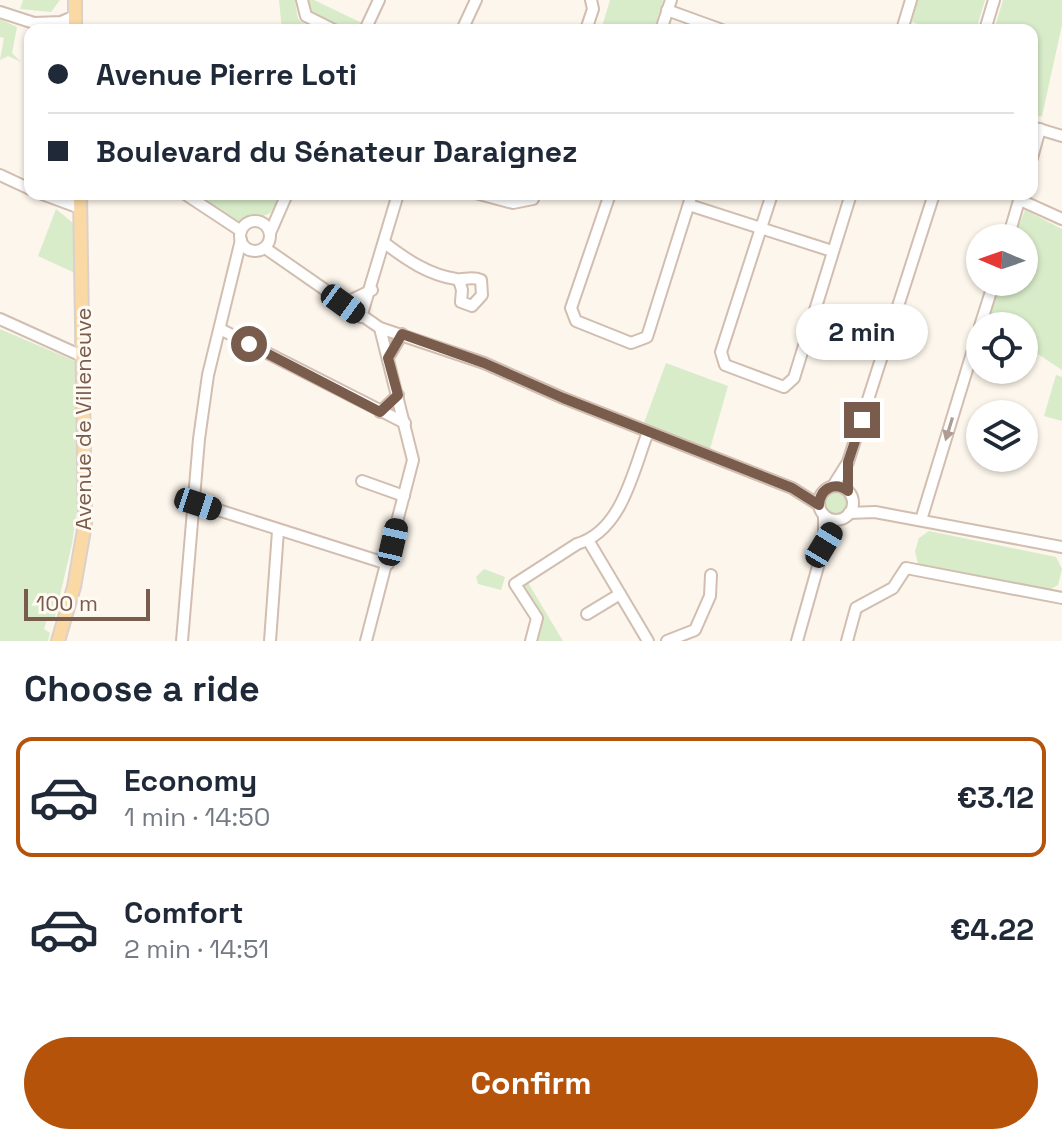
<!DOCTYPE html>
<meta charset="utf-8">
<style>
:root{--surface:#fff;--page:#f2f2f3;--text:#1f2937;--muted:#747a83;--line:#e0e1e3;--accent:#b45309}
body{margin:0;font-family:"Space Grotesk",sans-serif;background:var(--page);color:var(--text);height:100vh;display:flex;flex-direction:column;font-size:30px;white-space:nowrap}
*{box-sizing:border-box;margin:0}
p{font-size:26px;color:var(--muted)}
.icon{flex:none;width:44px;height:44px;fill:none;stroke:currentColor;stroke-width:2;stroke-linecap:round;stroke-linejoin:round}
.map{position:relative;height:641px;overflow:hidden}
.details{display:flex;flex-direction:column;background:var(--surface);flex:1}
.details>*{flex:none}
.top-card{position:absolute;left:24px;top:24px;width:1014px;height:176px;border-radius:16px;box-shadow:0 2px 6px #0004;display:grid;align-content:center;height:176px;padding:0 24px;background:var(--surface)}
.needle{width:52px;rotate:272deg}
.controls{position:absolute;left:966px;top:224px;display:grid;gap:16px}
.controls a{display:grid;place-items:center;width:72px;height:72px;border-radius:50%;background:var(--surface);box-shadow:0 2px 6px #0004;font-size:40px}
.scale{position:absolute;left:24px;bottom:20px;width:126px;box-sizing:border-box;padding-left:8px;border:4px solid #7a5c4d;border-top:0;font-size:22px;line-height:28px;white-space:nowrap;color:#7a5c4d;-webkit-text-stroke:6px #fffaf3;paint-order:stroke}
.end{position:absolute;width:36px;height:36px;margin:-18px;border:10px solid #7a5c4d;background:#fff;box-shadow:0 0 0 4px #fff}
.from{border-radius:50%}
.bubble{position:absolute;height:56px;border-radius:28px;background:var(--surface);box-shadow:0 2px 6px #0004;font-size:26px;font-weight:800;line-height:56px;text-align:center}
.car{position:absolute;width:24px;height:48px;margin:-24px -12px;border-radius:10px;box-shadow:0 0 6px 2px #0007;background:linear-gradient(#222 24%,#8ab4d8 0 40%,#222 0 76%,#8ab4d8 0 86%,#222 0)}
.top-card b{display:flex;align-items:center;gap:28px;height:76px;font-size:30px}
.top-card b+b{border-top:2px solid var(--line)}
.top-card i{width:20px;height:20px;background:var(--text)}
ul{padding:0;list-style:none}
li{display:flex;align-items:center;gap:24px;height:120px;margin:0 16px 12px;padding:0 8px;border:4px solid transparent;border-radius:16px}
li div{flex:1}
li b{display:block;font-size:30px}
li em{font-style:normal;font-weight:800}
li.on{border-color:var(--accent)}
li>.icon{width:72px;height:72px;stroke-width:1.5}
h2{padding:0 24px;font-size:36px;line-height:96px}
.primary-button{display:flex;gap:16px;margin-top:auto;padding:16px 24px}
.primary-button a{flex:1;height:92px;border-radius:48px;background:var(--accent);color:#fff;font-size:32px;font-weight:800;line-height:92px;text-align:center}
.map>svg:first-child{display:block}
.green{fill:#d8ecc9}
.lines{fill:none;stroke-linecap:round;stroke-linejoin:round}
.minor-casing{stroke:#d1beb0;stroke-width:14}
.major-casing{stroke:#dad1cd;stroke-width:16}
.minor{stroke:#fff;stroke-width:10}
.major{stroke:#fbd9a5;stroke-width:12}
.oneway{fill:#af9d94}
.route{stroke:#7a5c4d;stroke-width:10}
.labels{text-anchor:middle;dominant-baseline:central;stroke-width:6;stroke-linejoin:round;paint-order:stroke}
.street-label{font-size:22px;fill:#7a5c4d;stroke:#fffaf3}
</style>
<div class="map">
<svg width="1062" height="641" viewBox="0 0 1062 641">
<rect width="100%" height="100%" fill="#fdf6ec"/>
<!-- green -->
<g class="green">
<polygon points="23,0 60,0 51,12 20,9"/>
<polygon points="279,0 295,0 298,19 313,30 282,30"/>
<path d="M308,0h6l48,23c-17,13 -32,0 -49,-8z"/>
<polygon points="610,0 663,0 654,30 601,30"/>
<polygon points="917,0 985,0 976,30 938,30 912,22"/>
<polygon points="1003,0 1062,0 1062,25 1042,116 1032,117 1032,30 994,30"/>
<polygon points="0,19 17,27 12,53 21,62 8,56 0,60 4,38 0,37"/>
<path d="M193,194h88c-12,27 -12,20 -39,24l-2,4z"/>
<polygon points="56,209 73,223 75,273 38,256"/>
<polygon points="1025,210 1062,229 1062,370 1024,345 1024,326 994,326 988,322 1000,282 1024,282 1024,238 1014,238"/>
<polygon points="0,329 77,362 79,497 72,544 54,621 47,619 44,629 50,633 48,641 0,641"/>
<polygon points="666,363 728,386 710,449 644,423"/>
<polygon points="1056,375 1062,377 1062,421 1044,416"/>
<circle cx="836" cy="503" r="12"/>
<polygon points="929,531 1056,557 1062,569 1058,585 1049,590 918,564 915,551 919,538"/>
<polygon points="484,569 505,577 501,590 478,584 476,577"/>
<polygon points="527,581 563,641 536,641 538,632 521,589"/>
</g>
<g class="lines">
<!-- minor casing -->
<g class="minor-casing">
<g id="minor">
<polyline points="302,0 306,16 334,30"/>
<polyline points="667,10 722,30"/>
<polyline points="0,12 34,23 42,30"/>
<polyline points="34,23 61,22 75,16"/>
<polyline points="365,30 379,0"/>
<polyline points="462,30 476,0"/>
<polyline points="586,30 593,9 591,0"/>
<polyline points="661,30 671,0"/>
<polyline points="902,30 911,0"/>
<polyline points="985,30 994,0"/>
<polyline points="1032,127 1062,136"/>
<polyline points="1032,158 1040,129"/>
<polyline points="0,175 30,189"/>
<polyline points="42,194 80,208"/>
<polyline points="185,194 241,231"/>
<polyline points="479,194 513,203 533,199"/>
<polyline points="610,194 571,308 576,321 631,343 647,337 692,194"/>
<polyline points="772,194 721,352 725,365 784,387 794,378 851,194"/>
<polyline points="1020,200 1062,219"/>
<polyline points="689,205 832,251"/>
<circle cx="255" cy="236" r="15"/>
<polyline points="270,233 287,194"/>
<polyline points="1008,238 1021,194"/>
<path d="M386,244c21,16 43,31 70,35 9,1 16,-3 25,1l1,15 -10,11 -11,-4 1,-12 -3,-10"/>
<polyline points="265,248 380,328 484,363 563,398 792,488 819,505"/>
<polyline points="343,304 372,290"/>
<polyline points="361,317 398,194"/>
<polyline points="0,319 84,357"/>
<polyline points="980,326 994,282"/>
<polyline points="220,329 405,423"/>
<polyline points="388,358 402,334"/>
<polyline points="380,412 398,395"/>
<polyline points="362,481 404,496"/>
<polyline points="833,486 848,462 934,194"/>
<circle cx="836" cy="503" r="17"/>
<polyline points="193,502 388,564"/>
<polyline points="849,513 875,512 1062,547"/>
<polyline points="921,520 980,327"/>
<polyline points="588,540 648,641"/>
<polyline points="587,614 620,594"/>
<polyline points="182,641 199,439 208,375 241,240"/>
<polyline points="270,641 278,531"/>
<polyline points="366,641 413,460 380,328"/>
<path d="M531,641l6,-23 -22,-34 62,-40c45,-13 56,-73 71,-112"/>
<polyline points="667,641 695,630 710,596 711,575"/>
<polyline points="797,641 824,545 824,515"/>
<polyline points="847,641 856,608 893,588 906,568 1062,598"/>
</g>
</g>
<!-- major casing -->
<g class="major-casing">
<g id="major">
<polyline points="75,30 75,0"/>
<polyline points="58,641 74,587 85,524 80,194"/>
</g>
</g>
<!-- minor -->
<use href="#minor" class="minor"/>
<!-- major -->
<use href="#major" class="major"/>
</g>
<!-- one-way arrows -->
<defs><path id="oneway-solid" d="M-6-.8H1V-3.2L6.5 0L1 3.2V.8H-6Z" transform="scale(2)"/></defs>
<use class="oneway" href="#oneway-solid" transform="translate(949 429) rotate(107)"/>
<g class="lines">
<!-- route -->
<path class="route" d="M249,344l131,68 18,-17 -10,-37 14,-24 82,29 79,35 229,90 27,17c1,-17 16,-24 29,-14v-29l14,-42"/>
</g>
<g class="labels">
<!-- street labels -->
<g class="street-label">
<text transform="translate(83 419) rotate(-90)">Avenue de Villeneuve</text>
</g>
</g>
</svg>
<div class="controls">
<a><svg class="needle" viewBox="-14 -14 28 28"><path d="M0-13l5 13h-10z" fill="#e53935"/><path d="M0 13l5-13h-10z" fill="#747a83"/></svg></a>
<a><svg class="icon" aria-label="locate" viewBox="0 0 24 24"><circle cx="12" cy="12" r="6"/><path d="M12 2v4M12 18v4M2 12h4M18 12h4"/></svg></a>
<a><svg class="icon" aria-label="layers" viewBox="0 0 24 24"><path d="M12 4l9 5-9 5-9-5zM3 14l9 5 9-5"/></svg></a>
</div>
<div class="scale">100 m</div>
<i class="end from" style="left:249px;top:344px"></i>
<i class="end" style="left:862px;top:420px"></i>
<div class="bubble" style="left:796px;top:304px;width:132px">2 min</div>
<i class="car" style="left:343px;top:304px;rotate:126deg"></i>
<i class="car" style="left:198px;top:504px;rotate:108deg"></i>
<i class="car" style="left:393px;top:542px;rotate:13deg"></i>
<i class="car" style="left:824px;top:545px;rotate:31deg"></i>
<div class="top-card">
<b><i class="from"></i>Avenue Pierre Loti</b>
<b><i></i>Boulevard du Sénateur Daraignez</b>
</div>
</div>
<section class="details">
<h2>Choose a ride</h2>
<ul>
<li class="on"><svg class="icon" aria-label="car" viewBox="0 0 24 24"><path d="M5 17H2v-5l4-1 3-4h7l3 4 3 1v5h-3M9 17h6M6 11h13"/><circle cx="7" cy="17" r="2"/><circle cx="17" cy="17" r="2"/></svg><div><b>Economy</b><p>1 min · 14:50</p></div><em>€3.12</em></li>
<li><svg class="icon" aria-label="car" viewBox="0 0 24 24"><path d="M5 17H2v-5l4-1 3-4h7l3 4 3 1v5h-3M9 17h6M6 11h13"/><circle cx="7" cy="17" r="2"/><circle cx="17" cy="17" r="2"/></svg><div><b>Comfort</b><p>2 min · 14:51</p></div><em>€4.22</em></li>
</ul>
<div class="primary-button"><a>Confirm</a></div>
</section>
